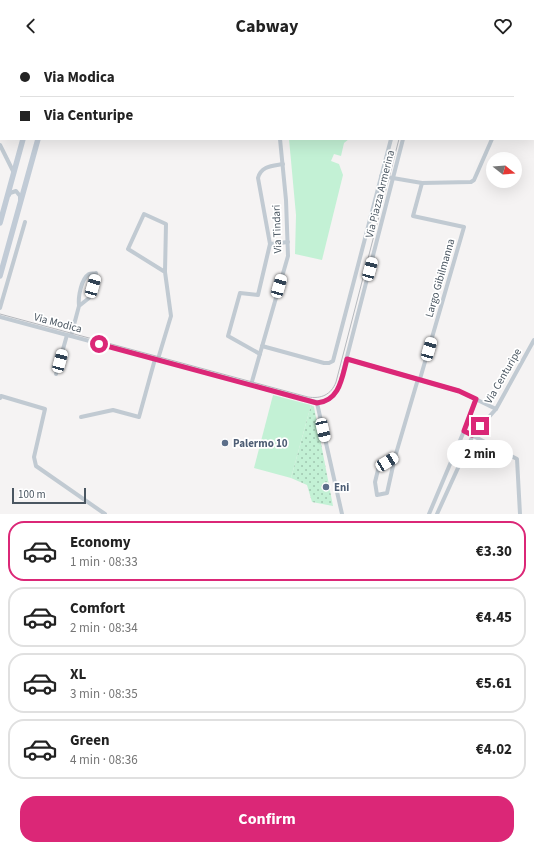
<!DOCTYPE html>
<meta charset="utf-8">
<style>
:root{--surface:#fff;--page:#f2f2f2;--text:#222;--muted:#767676;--line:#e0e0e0;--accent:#db2777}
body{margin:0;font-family:"Source Sans 3",sans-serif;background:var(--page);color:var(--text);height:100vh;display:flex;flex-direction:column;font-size:15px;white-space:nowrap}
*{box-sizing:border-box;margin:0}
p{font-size:13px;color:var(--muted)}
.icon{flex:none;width:22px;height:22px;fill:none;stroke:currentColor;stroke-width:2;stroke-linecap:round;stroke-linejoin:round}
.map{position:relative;height:462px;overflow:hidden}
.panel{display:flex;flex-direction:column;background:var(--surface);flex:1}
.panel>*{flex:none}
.hud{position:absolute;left:0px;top:0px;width:534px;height:88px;box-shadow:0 4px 16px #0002;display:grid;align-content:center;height:88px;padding:0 20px;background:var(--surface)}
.needle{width:26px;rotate:107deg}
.tools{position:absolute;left:486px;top:100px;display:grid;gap:8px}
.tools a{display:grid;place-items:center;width:36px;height:36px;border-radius:50%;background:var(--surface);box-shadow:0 4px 16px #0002;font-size:20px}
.scale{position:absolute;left:12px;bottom:10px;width:74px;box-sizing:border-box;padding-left:4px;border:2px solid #4a5661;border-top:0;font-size:11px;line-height:14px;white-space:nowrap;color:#4a5661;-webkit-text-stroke:3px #fff;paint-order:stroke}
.end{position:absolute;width:18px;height:18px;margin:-9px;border:5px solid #db2777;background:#fff;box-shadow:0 0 0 2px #fff}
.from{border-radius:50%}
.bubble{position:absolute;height:28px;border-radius:14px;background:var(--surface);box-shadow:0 4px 16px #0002;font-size:13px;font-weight:700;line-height:28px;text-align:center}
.car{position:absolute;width:12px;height:24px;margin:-12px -6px;border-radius:5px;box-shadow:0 0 3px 1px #0007;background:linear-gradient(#fff 24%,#345 0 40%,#fff 0 76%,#345 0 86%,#fff 0)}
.hud b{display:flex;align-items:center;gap:14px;height:38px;font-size:15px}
.hud b+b{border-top:1px solid var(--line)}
.hud i{width:10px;height:10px;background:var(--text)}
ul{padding:7px 0 0;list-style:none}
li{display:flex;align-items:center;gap:12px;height:60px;margin:0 8px 6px;padding:0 12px;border:2px solid var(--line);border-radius:16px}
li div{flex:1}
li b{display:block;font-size:15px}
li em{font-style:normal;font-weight:700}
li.current{border-color:var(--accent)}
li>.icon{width:36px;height:36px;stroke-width:1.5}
.cta{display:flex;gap:8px;margin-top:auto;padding:8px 20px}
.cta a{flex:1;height:46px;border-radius:16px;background:var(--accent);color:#fff;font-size:16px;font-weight:700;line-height:46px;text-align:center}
header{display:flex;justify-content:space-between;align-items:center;height:52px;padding:0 20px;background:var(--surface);font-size:18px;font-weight:700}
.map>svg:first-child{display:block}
.grass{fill:#c3f1d5}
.park{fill:url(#park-dots)}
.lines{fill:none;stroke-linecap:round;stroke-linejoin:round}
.street{stroke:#c1cad2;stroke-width:4}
.secondary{stroke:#c1cbd6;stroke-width:5.5}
.tram{stroke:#b5b8bd;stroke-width:1}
.route{stroke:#db2777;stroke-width:5}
.service-dot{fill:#5c6f8a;stroke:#fff;stroke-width:1.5}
.labels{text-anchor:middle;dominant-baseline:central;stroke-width:3.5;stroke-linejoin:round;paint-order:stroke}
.street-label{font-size:11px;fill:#4a5661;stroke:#fff}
.service-label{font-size:11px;font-weight:bold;fill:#4e5e75;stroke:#fff;text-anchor:start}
</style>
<header><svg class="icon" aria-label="back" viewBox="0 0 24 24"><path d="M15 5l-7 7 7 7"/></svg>Cabway<svg class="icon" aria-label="heart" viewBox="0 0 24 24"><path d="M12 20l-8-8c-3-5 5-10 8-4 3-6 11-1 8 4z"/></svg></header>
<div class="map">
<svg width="534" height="462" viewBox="0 0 534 462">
<defs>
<pattern id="park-dots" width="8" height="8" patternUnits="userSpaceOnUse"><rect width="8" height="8" fill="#c3f1d5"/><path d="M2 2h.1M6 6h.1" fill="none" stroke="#a0c6b0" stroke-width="1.8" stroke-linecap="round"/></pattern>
</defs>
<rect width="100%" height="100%" fill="#f5f3f3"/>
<!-- grass -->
<g class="grass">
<polygon points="289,87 349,87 344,91 341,104 334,102 331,109 339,112 343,123 322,208 295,202 296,163"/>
<polygon points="273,343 311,353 291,426 254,416"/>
</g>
<!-- park -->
<polygon class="park" points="311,353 314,355 333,454 312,450 307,433 291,426"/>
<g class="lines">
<!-- street -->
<g class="street">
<polyline points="235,0 235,1"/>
<polyline points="284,1 284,0"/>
<polyline points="412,1 413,0"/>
<polyline points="425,1 426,0"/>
<polyline points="512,1 516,0"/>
<polyline points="0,93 14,121"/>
<polyline points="381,124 422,131 471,130 474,128 492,87"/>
<polyline points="9,143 10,141 16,139 20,144 20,148"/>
<polyline points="270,192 288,190"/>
<polyline points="0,256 25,170"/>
<path d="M0,265l312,84c14,4 23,-4 28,-17l63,-245"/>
<path d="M71,284l8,-30 10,-8 7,-25c-2,1 -5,0 -7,1 -8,5 -11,23 -10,32"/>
<polyline points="262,294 324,311 329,311 333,309 391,87"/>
<path d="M260,302l-32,-18 12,-43 18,2 12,-51 -12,-66c3,-12 14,-12 25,-14"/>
<polyline points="158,307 171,264 165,220 128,197 144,162 166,172 165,220"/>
<polyline points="347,307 459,339 496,357"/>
<polyline points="56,322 67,283"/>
<polyline points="420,327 464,175 413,164 422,131"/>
<polyline points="251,333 288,204 286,148 280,87"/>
<polyline points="0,346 1,344 45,357 34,405 36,414 105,462"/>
<polyline points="317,351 342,462"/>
<polyline points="81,365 113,358 139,365 155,307"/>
<polyline points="464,379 476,347"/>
<polyline points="395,405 387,441 377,443 375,430 379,414 395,405 418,327"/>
<polyline points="429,462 464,379 517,407 520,462"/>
<polyline points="437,462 473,383 496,357 534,288"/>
</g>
<!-- secondary -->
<g class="secondary">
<polyline points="47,1 47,0"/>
<polyline points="61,1 62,0"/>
<polyline points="0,171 23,87"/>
<polyline points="0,224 38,87"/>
</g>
<!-- tram -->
<g class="tram">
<polyline points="418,1 418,0"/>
<path d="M0,262l308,83c13,2 23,-2 28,-15l63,-243"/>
</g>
</g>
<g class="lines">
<!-- route -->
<path class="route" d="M99,292l218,59c23,-2 25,-26 30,-44l112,32 17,8 -12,32 8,4 8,-9"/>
</g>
<!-- markers -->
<g class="service-dot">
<circle cx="225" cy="391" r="4"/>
<circle cx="326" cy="435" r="4"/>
</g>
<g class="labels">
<!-- street labels -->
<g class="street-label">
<text transform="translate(380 142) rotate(-76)">Via Piazza Armerina</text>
<text transform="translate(277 177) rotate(-92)">Via Tindari</text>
<text transform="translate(440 226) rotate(-74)">Largo Gibilmanna</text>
<text transform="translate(58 271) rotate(15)">Via Modica</text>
<text transform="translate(503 324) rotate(-60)">Via Centuripe</text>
</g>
<!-- service labels -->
<g class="service-label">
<text x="233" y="391">Palermo 10</text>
<text x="334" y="435">Eni</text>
</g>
</g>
</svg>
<div class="tools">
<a><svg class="needle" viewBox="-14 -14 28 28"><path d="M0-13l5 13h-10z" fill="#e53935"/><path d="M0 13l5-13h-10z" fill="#767676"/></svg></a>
</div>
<div class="scale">100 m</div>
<i class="end from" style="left:99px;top:292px"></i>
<i class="end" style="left:480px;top:374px"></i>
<div class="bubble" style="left:447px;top:388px;width:66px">2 min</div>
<i class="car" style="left:370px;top:217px;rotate:15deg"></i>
<i class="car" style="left:93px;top:234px;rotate:16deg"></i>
<i class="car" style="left:279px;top:234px;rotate:16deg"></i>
<i class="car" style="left:429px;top:297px;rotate:16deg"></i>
<i class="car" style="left:60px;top:309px;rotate:15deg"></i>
<i class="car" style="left:323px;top:378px;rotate:167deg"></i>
<i class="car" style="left:387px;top:410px;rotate:59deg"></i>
<div class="hud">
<b><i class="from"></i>Via Modica</b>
<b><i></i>Via Centuripe</b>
</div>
</div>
<section class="panel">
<ul>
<li class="current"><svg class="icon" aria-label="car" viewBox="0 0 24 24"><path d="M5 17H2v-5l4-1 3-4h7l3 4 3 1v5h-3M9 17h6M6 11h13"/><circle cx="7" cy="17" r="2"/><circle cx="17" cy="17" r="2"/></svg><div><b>Economy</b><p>1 min · 08:33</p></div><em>€3.30</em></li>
<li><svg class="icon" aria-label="car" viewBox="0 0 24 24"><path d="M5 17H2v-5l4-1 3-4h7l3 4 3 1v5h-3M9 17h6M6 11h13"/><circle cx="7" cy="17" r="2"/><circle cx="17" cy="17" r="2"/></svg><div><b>Comfort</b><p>2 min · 08:34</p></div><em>€4.45</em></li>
<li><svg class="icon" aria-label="car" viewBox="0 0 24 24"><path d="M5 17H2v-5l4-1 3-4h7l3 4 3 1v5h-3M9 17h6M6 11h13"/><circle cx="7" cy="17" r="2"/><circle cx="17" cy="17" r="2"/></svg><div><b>XL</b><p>3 min · 08:35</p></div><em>€5.61</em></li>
<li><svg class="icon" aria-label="car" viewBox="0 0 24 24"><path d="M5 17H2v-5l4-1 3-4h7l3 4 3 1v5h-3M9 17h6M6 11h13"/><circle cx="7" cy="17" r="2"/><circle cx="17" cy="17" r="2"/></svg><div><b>Green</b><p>4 min · 08:36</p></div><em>€4.02</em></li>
</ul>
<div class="cta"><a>Confirm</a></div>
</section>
